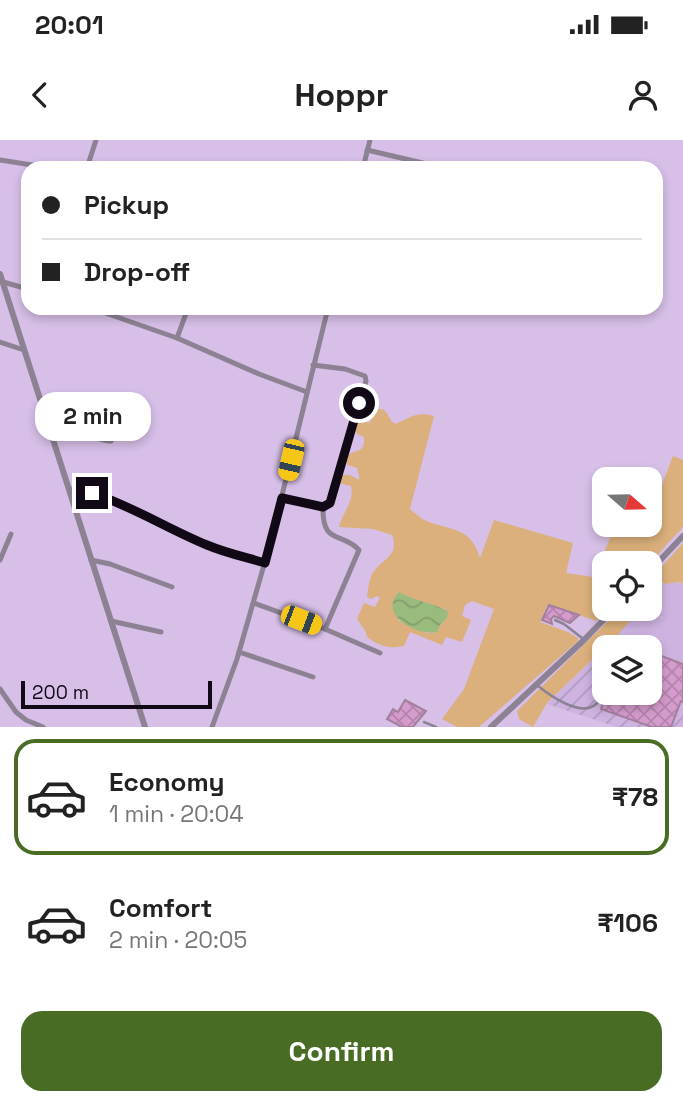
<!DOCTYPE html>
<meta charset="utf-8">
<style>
:root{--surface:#fff;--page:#f2f2f2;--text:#222;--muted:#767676;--line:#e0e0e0;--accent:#496c25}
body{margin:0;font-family:"Space Grotesk",sans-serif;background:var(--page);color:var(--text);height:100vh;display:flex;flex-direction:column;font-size:26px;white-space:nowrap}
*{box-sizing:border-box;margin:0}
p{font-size:23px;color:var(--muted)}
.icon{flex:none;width:38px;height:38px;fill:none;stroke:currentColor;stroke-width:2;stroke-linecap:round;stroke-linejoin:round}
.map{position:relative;height:587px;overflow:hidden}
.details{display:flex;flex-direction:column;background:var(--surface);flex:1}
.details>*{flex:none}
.guide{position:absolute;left:21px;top:21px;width:642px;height:154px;border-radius:21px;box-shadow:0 4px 10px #0003;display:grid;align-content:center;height:154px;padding:0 21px;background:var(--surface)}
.needle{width:46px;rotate:110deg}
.tools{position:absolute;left:592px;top:327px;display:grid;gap:14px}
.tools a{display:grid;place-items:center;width:70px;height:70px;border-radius:14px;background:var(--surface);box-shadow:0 4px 10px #0003;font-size:35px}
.scale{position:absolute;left:21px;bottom:18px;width:191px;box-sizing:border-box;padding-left:7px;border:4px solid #110916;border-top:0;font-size:19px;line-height:24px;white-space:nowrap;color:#110916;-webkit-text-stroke:5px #d7bfe7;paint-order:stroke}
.end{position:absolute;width:32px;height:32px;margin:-16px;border:9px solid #110916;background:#fff;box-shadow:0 0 0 4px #fff}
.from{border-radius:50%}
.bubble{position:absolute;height:49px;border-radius:21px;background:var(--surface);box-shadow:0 4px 10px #0003;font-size:23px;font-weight:800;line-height:49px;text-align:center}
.car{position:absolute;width:21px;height:42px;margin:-21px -10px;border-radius:9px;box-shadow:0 0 5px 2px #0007;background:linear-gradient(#f5c518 24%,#345 0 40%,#f5c518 0 76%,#345 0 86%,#f5c518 0)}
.guide b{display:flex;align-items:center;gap:24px;height:66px;font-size:26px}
.guide b+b{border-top:2px solid var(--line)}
.guide i{width:18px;height:18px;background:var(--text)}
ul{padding:12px 0 0;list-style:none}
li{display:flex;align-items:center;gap:21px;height:116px;margin:0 14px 10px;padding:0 7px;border:4px solid transparent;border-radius:21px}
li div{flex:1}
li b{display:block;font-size:26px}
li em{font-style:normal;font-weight:800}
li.current{border-color:var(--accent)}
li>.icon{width:63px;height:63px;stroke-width:1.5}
.cta{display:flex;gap:14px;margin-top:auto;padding:14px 21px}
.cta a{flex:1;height:80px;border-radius:21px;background:var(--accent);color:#fff;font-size:28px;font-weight:800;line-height:80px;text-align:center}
.status{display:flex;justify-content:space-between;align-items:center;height:49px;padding:0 35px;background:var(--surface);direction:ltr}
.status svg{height:19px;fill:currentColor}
header{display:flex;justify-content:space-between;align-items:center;height:91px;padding:0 21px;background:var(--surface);font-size:32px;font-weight:800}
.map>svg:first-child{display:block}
.built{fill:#ceb3e0}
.industrial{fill:url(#industrial-furrows)}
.grass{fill:#dbb07c;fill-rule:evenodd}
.water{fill:url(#water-waves)}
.building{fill:url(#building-cross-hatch);stroke:#a3809d;stroke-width:2}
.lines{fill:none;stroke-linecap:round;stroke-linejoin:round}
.service{stroke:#8c8293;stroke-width:2.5}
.minor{stroke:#8c8293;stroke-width:5}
.tertiary{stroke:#8c8293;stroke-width:6}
.route{stroke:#110916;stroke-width:9}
</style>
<div class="status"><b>20:01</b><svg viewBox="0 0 49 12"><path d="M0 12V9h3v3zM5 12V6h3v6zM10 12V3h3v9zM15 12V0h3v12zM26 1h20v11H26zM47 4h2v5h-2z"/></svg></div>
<header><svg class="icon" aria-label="back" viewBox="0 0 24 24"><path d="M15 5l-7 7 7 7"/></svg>Hoppr<svg class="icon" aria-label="person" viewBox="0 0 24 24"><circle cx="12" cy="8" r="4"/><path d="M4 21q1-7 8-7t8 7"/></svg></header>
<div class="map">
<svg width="683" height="587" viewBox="0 0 683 587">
<defs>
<pattern id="industrial-furrows" width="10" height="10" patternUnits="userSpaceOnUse" patternTransform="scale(1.75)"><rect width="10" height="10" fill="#ceb3e0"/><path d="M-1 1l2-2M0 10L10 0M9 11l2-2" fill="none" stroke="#b099bf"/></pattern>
<pattern id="water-waves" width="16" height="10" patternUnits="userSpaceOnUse" patternTransform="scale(1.75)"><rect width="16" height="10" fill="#99bb7d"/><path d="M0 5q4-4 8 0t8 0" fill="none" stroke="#839f6b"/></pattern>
<pattern id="building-cross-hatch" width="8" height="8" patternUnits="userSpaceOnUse" patternTransform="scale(1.75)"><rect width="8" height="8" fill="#d49bcc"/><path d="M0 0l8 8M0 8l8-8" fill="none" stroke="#b584ae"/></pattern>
</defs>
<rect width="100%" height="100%" fill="#d7bfe7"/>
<!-- built -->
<polygon class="built" points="668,438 683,445 683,522 649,510 649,508 642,507 615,498 641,469 649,469 649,459"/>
<!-- industrial -->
<polygon class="industrial" points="604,509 604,553 649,553 649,510 683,522 683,587 617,587 547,564"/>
<!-- grass -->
<g class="grass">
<path d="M379,269h4c6,5 6,11 12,15 15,-6 22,-13 39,-8l-24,93c6,5 12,11 19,13 25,9 42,6 51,36l14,-38 79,23 -7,30 27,4 23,-52h33v-44l13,4 11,-29 10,4v67l-34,37h-45v45h3l-11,12 -48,-17 -8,18 28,10 10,6v3l-99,86h-22l-15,-8 22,-30 30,-80 -22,-8 -7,4 -3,11 9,4 -9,22 -16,-5 -4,8 -32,-13 -6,14c-15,3 -25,0 -37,-9l-1,-5 -9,-13 7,-16 11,4 5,-9 -3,-2 -6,3 -4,-2c1,-7 2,-18 5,-23 9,-15 28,-17 20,-39l-19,-6 -34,-2c4,-16 16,-26 12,-41l-12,-3 3,-8h8l9,5v-5l-2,-7 -9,-3 -3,-4c5,-15 21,-4 19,-24l-7,-3 -3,-7 3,-7 12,3zM399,452l12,7 34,10 2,9 -7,7 -3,7 -10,1 -29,-13z"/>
<polygon points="683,403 683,444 678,442 665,444 659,440 657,432"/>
<polygon points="620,469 641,469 615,498 547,563 533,587 519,579 517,571"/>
</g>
<!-- water -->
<path class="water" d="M399,452c16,9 34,11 49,19l-1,7 -7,7 -3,7c-20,4 -60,-17 -38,-40z"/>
<!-- building -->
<g class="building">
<polygon points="549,465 579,475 570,483 554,476 551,479 552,484 542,480"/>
<polygon points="656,514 683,524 683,562 681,561 671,587 652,587 601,569 607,553 649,553 649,515 655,517"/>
<polygon points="405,560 426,571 413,587 402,587 387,579 393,569 398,572"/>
</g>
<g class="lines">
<!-- service -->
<g class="service">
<polyline points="555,480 564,484 582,498"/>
<path d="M537,545c12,10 44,33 59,19 4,-4 6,-11 8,-16"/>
<polyline points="424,582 436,587"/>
</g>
<!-- minor -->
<g class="minor">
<polyline points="367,10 427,24"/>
<polyline points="0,20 51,28"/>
<polyline points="87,28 96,0"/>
<polyline points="363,28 370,0"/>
<polyline points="3,142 28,149"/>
<polyline points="91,168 177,198 259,234 307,252"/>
<polyline points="177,198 188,168"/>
<polyline points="0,202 24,210"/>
<path d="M51,292c20,-7 41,8 60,9l11,-29"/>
<path d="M69,349c49,9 89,34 134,54 20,9 41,14 62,20"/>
<polyline points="282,358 323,367 330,363 366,241 365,236 345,229 313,225"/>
<path d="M323,367c-1,39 19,24 36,43l-34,79"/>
<polyline points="0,420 11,394"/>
<polyline points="91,420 110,424 172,447"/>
<polyline points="254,463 325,489 380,513"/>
<polyline points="111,481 161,492"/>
<polyline points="239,512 313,537"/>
<polyline points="0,549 16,572 26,580 43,587"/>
<polyline points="212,587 237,519 270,404 328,168"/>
</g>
<!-- tertiary -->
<g class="tertiary">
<polyline points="0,134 145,587"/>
<polyline points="649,432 683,396"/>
<polyline points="491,587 584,500 614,469"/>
</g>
</g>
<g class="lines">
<!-- route -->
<path class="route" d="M92,353c40,13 76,36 115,52 19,8 38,12 58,18l17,-65 41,9 7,-4 29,-100"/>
</g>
</svg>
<div class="tools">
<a><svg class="needle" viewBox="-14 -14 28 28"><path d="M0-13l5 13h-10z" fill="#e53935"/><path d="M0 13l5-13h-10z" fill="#767676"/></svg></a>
<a><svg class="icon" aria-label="locate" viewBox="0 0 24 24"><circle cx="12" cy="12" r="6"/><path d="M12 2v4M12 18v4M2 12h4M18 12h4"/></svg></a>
<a><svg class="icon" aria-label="layers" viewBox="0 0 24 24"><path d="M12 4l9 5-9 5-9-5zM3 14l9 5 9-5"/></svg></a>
</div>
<div class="scale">200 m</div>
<i class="end from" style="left:359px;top:263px"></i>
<i class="end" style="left:92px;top:353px"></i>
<div class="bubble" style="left:35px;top:252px;width:116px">2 min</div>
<i class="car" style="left:291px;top:320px;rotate:193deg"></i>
<i class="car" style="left:301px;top:480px;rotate:111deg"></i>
<div class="guide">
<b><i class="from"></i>Pickup</b>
<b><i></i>Drop-off</b>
</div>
</div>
<section class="details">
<ul>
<li class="current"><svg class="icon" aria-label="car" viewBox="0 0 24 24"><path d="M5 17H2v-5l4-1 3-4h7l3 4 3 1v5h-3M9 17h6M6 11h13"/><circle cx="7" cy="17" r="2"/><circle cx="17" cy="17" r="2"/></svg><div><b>Economy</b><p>1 min · 20:04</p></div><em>₹78</em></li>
<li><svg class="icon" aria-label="car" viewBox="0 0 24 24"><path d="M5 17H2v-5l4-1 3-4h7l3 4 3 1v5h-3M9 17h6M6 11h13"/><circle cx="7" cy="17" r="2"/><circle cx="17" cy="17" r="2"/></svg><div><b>Comfort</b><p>2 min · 20:05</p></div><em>₹106</em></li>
</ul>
<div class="cta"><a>Confirm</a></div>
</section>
